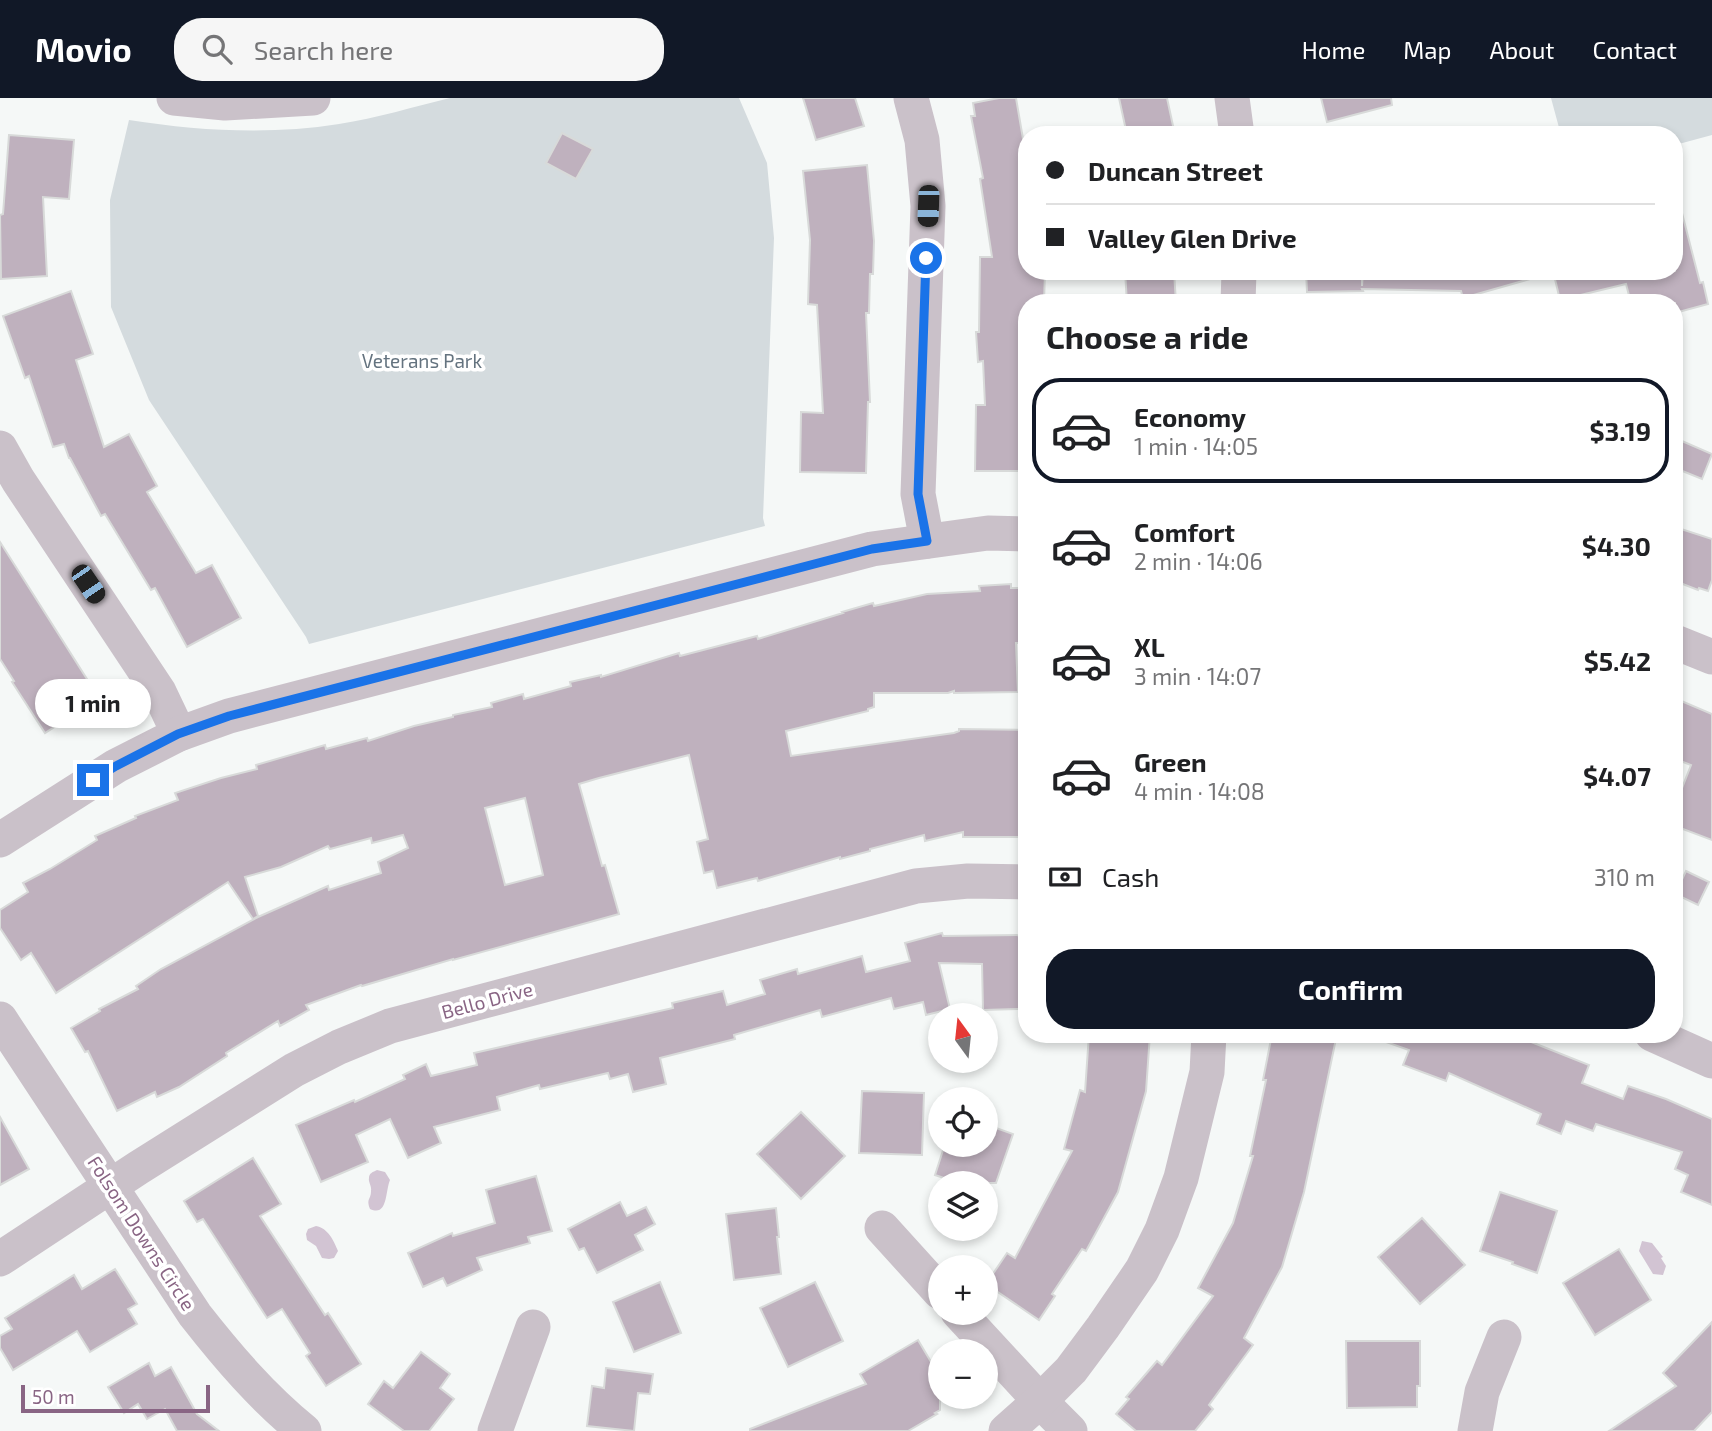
<!DOCTYPE html>
<meta charset="utf-8">
<style>
:root{--surface:#fff;--page:#f6f6f6;--text:#202124;--muted:#757577;--line:#e0e0e0;--accent:#111827}
body{margin:0;font-family:"Exo 2",sans-serif;background:var(--page);color:var(--text);height:100vh;display:flex;flex-direction:column;font-size:26px;white-space:nowrap}
*{box-sizing:border-box;margin:0}
p{font-size:23px;color:var(--muted)}
.icon{flex:none;width:38px;height:38px;fill:none;stroke:currentColor;stroke-width:2;stroke-linecap:round;stroke-linejoin:round}
.map{position:relative;flex:1;overflow:hidden}
.panel{position:absolute;left:1018px;top:196px;width:665px;height:749px;display:flex;flex-direction:column;background:var(--surface);border-radius:28px;box-shadow:0 4px 10px #0003}
.panel>*{flex:none}
.hud{position:absolute;left:1018px;top:28px;width:665px;height:154px;border-radius:28px;box-shadow:0 4px 10px #0003;display:grid;align-content:center;height:154px;padding:0 28px;background:var(--surface)}
.needle{width:46px;rotate:345deg}
.tools{position:absolute;left:928px;top:905px;display:grid;gap:14px}
.tools a{display:grid;place-items:center;width:70px;height:70px;border-radius:50%;background:var(--surface);box-shadow:0 4px 10px #0003;font-size:35px}
.scale{position:absolute;left:21px;bottom:18px;width:189px;box-sizing:border-box;padding-left:7px;border:4px solid #896584;border-top:0;font-size:19px;line-height:24px;white-space:nowrap;color:#896584;-webkit-text-stroke:5px #fff;paint-order:stroke}
.end{position:absolute;width:32px;height:32px;margin:-16px;border:9px solid #1a73e8;background:#fff;box-shadow:0 0 0 4px #fff}
.from{border-radius:50%}
.bubble{position:absolute;height:49px;border-radius:24px;background:var(--surface);box-shadow:0 4px 10px #0003;font-size:23px;font-weight:700;line-height:49px;text-align:center}
.car{position:absolute;width:21px;height:42px;margin:-21px -10px;border-radius:9px;box-shadow:0 0 5px 2px #0007;background:linear-gradient(#222 24%,#8ab4d8 0 40%,#222 0 76%,#8ab4d8 0 86%,#222 0)}
.hud b{display:flex;align-items:center;gap:24px;height:66px;font-size:26px}
.hud b+b{border-top:2px solid var(--line)}
.hud i{width:18px;height:18px;background:var(--text)}
ul{padding:0;list-style:none}
li{display:flex;align-items:center;gap:21px;height:105px;margin:0 14px 10px;padding:0 14px;border:4px solid transparent;border-radius:28px}
li div{flex:1}
li b{display:block;font-size:26px}
li em{font-style:normal;font-weight:700}
li.selected{border-color:var(--accent)}
li>.icon{width:63px;height:63px;stroke-width:1.5}
h2{padding:0 28px;font-size:32px;line-height:84px}
.pay{display:flex;align-items:center;gap:18px;height:77px;padding:0 28px;font-size:26px}
.pay p{margin-inline-start:auto}
.action{display:flex;gap:14px;margin-top:auto;padding:14px 28px}
.action a{flex:1;height:80px;border-radius:28px;background:var(--accent);color:#fff;font-size:28px;font-weight:700;line-height:80px;text-align:center}
header{display:flex;align-items:center;gap:42px;box-sizing:border-box;height:98px;padding:0 35px;background:var(--accent);color:#fff}
header strong{font-size:33px}
nav{display:flex;gap:38px;margin-inline-start:auto;font-size:24px}
.search{width:490px;height:63px;background:var(--page);display:flex;align-items:center;gap:18px;box-sizing:border-box;padding:0 24px;border-radius:28px;color:var(--muted);font-size:26px}
.map>svg:first-child{display:block}
.green{fill:#d4dbde}
.water{fill:#d2c4d3}
.building{fill:#bfb1be;stroke:#d8dad9;stroke-width:2;fill-rule:evenodd}
.lines{fill:none;stroke-linecap:round;stroke-linejoin:round}
.minor{stroke:#cac1c9;stroke-width:35}
.route{stroke:#1a73e8;stroke-width:9}
.labels{text-anchor:middle;dominant-baseline:central;stroke-width:7;stroke-linejoin:round;paint-order:stroke}
.park-label{font-size:19px;fill:#64737f;stroke:#fff}
.street-label{font-size:19px;fill:#896584;stroke:#fff}
</style>
<header>
<strong>Movio</strong>
<div class="search"><svg class="icon" aria-label="search" viewBox="0 0 24 24"><circle cx="10" cy="10" r="6"/><path d="M15 15l6 6"/></svg>Search here</div>
<nav><a>Home</a><a>Map</a><a>About</a><a>Contact</a></nav>
</header>
<div class="map">
<svg width="1712" height="1333" viewBox="0 0 1712 1333">
<rect width="100%" height="100%" fill="#f5f8f7"/>
<!-- green -->
<g class="green">
<path d="M450,0h289l28,65 7,75 -11,280 2,8 -456,118 -3,-7 -157,-237 -38,-93 -1,-107 19,-80c70,11 140,15 210,4 38,-6 74,-17 111,-26z"/>
<polygon points="1551,0 1712,0 1712,37 1675,47 1675,37 1561,37"/>
</g>
<!-- water -->
<g class="water">
<path d="M377,1072l8,2 5,8c-5,12 -2,37 -20,29 -4,-11 1,-9 1,-18 1,-5 -3,-9 -2,-13 0,-5 4,-6 8,-8z"/>
<path d="M316,1128c12,2 18,15 22,25l-4,7 -5,1 -7,-1 -6,-12 -9,-6 -1,-6 2,-5z"/>
<polygon points="1642,1143 1652,1145 1663,1159 1661,1160 1666,1168 1663,1177 1653,1176 1639,1153"/>
</g>
<!-- building -->
<g class="building">
<polygon points="803,0 855,0 864,28 816,42"/>
<polygon points="999,0 1016,0 1027,64 1027,173 1045,173 1044,205 1027,205 1027,373 975,373 976,307 985,307 983,263 978,264 976,234 979,234 980,159 992,159 980,81 983,80 971,18 975,18 973,5"/>
<polygon points="1119,0 1167,0 1175,37 1127,37"/>
<polygon points="1321,0 1391,0 1392,7 1327,24"/>
<polygon points="562,35 593,51 576,81 546,65"/>
<polygon points="9,37 74,42 69,101 43,99 47,178 1,181 0,117 3,116"/>
<polygon points="867,67 874,143 873,176 870,176 869,215 866,215 870,304 868,304 866,375 800,374 801,314 823,315 817,207 808,206 810,142 803,73"/>
<polygon points="1682,115 1700,185 1703,184 1708,206 1675,215 1675,205 1631,205 1626,186 1560,202 1553,173 1675,173 1675,116"/>
<polygon points="1125,173 1174,173 1176,205 1127,205"/>
<polygon points="1306,173 1362,173 1362,188 1363,173 1536,173 1537,179 1463,200 1461,193 1362,191 1363,193 1307,194"/>
<polygon points="71,193 93,256 76,262 104,349 129,336 157,388 147,394 196,475 212,467 241,520 187,549 155,490 151,492 105,416 101,418 70,360 69,360 64,346 53,349 29,278 25,280 3,218"/>
<polygon points="1675,340 1712,356 1702,381 1675,370"/>
<polygon points="1675,429 1712,441 1712,482 1708,493 1699,490 1698,492 1675,483"/>
<polygon points="0,444 99,600 45,635 12,584 14,583 0,561"/>
<path d="M1011,486v4h16v55h-11l2,49 -64,1v-2l-6,2h-74v14l-6,2v2l-82,20 5,25 163,-23 5,-2v-2l68,1v107h-64v-5l-38,9 -1,-6 -54,14v2l-30,8v-2l-82,24 -1,-3 -40,10 -4,-17 -9,2 -7,-31 11,-3 -19,-84 -90,23 -20,6 23,82 3,-1 14,49 -166,46v-1l-91,27 -1,-1 -55,20 3,5 -29,16 -2,-5 -52,32 1,3 -48,31 -22,10 -2,-5 -38,19 -29,-60 -3,1 -14,-24 29,-17 -1,-2 39,-20 -2,-3 25,-17 97,-52 70,-31 1,4 52,-17 -3,-11 30,-14 -5,-13 -31,8 -1,-5 -41,11 -2,-3 -47,21 -36,10 13,39 -5,3 -25,-37 -172,111 -25,-40 -10,7 -21,-32v-18l28,-18 -5,-9 27,-14 47,-29 -2,-4 41,-18 -1,-2 43,-16 -3,-7 46,-15 36,-9 -1,-4 69,-20 1,4 41,-11 1,3 46,-15 39,-9v-2l39,-8 -1,-4 32,-9 1,5 47,-13 -1,-4 31,-7v2l78,-24 1,3 77,-20 1,3 85,-26 -1,-1 31,-9 1,3 53,-12 53,-3 -1,-5zM525,700l18,77 -38,10 -20,-77z"/>
<polygon points="1679,602 1712,616 1712,742 1675,728 1675,708 1691,667 1675,661 1675,613"/>
<polygon points="1686,773 1709,784 1698,807 1675,796"/>
<polygon points="942,835 943,838 1027,837 1027,894 1020,894 1020,911 983,912 982,866 939,865 950,911 926,917 923,904 894,911 891,900 822,919 820,912 734,937 735,941 660,960 666,986 633,994 628,976 610,981 608,975 540,991 539,987 497,999 500,1012 434,1029 441,1045 408,1060 390,1021 356,1037 368,1064 321,1084 296,1027 354,1002 355,1004 405,981 403,977 426,966 431,978 477,967 474,955 673,910 672,905 723,893 727,907 765,896 760,882 797,871 798,876 862,858 866,874 910,863 905,845"/>
<polygon points="1089,936 1150,936 1146,993 1118,1094 1086,1153 1082,1151 1052,1196 1055,1198 1039,1222 986,1186 1007,1155 1015,1160 1072,1053 1064,1051 1080,992 1085,994"/>
<polygon points="1272,936 1337,936 1304,1094 1282,1169 1244,1240 1253,1247 1209,1307 1213,1311 1195,1333 1136,1333 1116,1316 1129,1301 1126,1299 1157,1263 1162,1267 1213,1198 1198,1190 1233,1125 1253,1058 1250,1058 1266,982 1263,982"/>
<polygon points="1372,936 1511,936 1589,967 1582,985 1623,1001 1628,988 1666,1001 1712,1021 1712,1107 1681,1094 1688,1077 1675,1071 1682,1054 1596,1026 1593,1033 1566,1023 1561,1036 1537,1026 1541,1016 1449,975 1446,983 1403,967 1409,952 1372,939"/>
<polygon points="862,993 924,995 922,1057 859,1055"/>
<polygon points="801,1014 845,1058 801,1101 757,1056"/>
<polygon points="0,1019 29,1071 0,1087"/>
<polygon points="985,1026 1013,1036 996,1085 959,1085 935,1077 945,1046 985,1046"/>
<polygon points="253,1060 281,1106 260,1118 325,1217 328,1215 361,1266 326,1288 306,1258 310,1255 282,1211 267,1220 203,1121 197,1124 184,1103"/>
<polygon points="536,1078 552,1133 528,1139 530,1145 477,1160 482,1172 447,1188 443,1180 423,1189 408,1155 452,1135 453,1138 495,1125 486,1092"/>
<polygon points="1500,1094 1557,1113 1537,1175 1512,1166 1513,1164 1480,1153"/>
<polygon points="620,1104 627,1118 646,1109 655,1126 635,1137 643,1152 597,1175 584,1150 579,1152 568,1131"/>
<polygon points="776,1110 779,1139 777,1139 781,1176 734,1182 726,1116"/>
<polygon points="1422,1120 1465,1167 1420,1206 1378,1159"/>
<polygon points="1619,1151 1651,1202 1595,1237 1563,1185"/>
<polygon points="115,1171 137,1206 128,1211 137,1226 90,1254 77,1233 13,1272 0,1250 0,1238 12,1231 5,1220 74,1177 82,1191"/>
<polygon points="660,1184 681,1235 634,1254 613,1204"/>
<polygon points="815,1184 843,1243 788,1269 760,1210"/>
<polygon points="1712,1224 1712,1314 1694,1333 1609,1333 1676,1288 1663,1275"/>
<polygon points="918,1242 940,1279 940,1312 935,1315 937,1316 908,1333 750,1333 750,1331 866,1286 860,1276"/>
<polygon points="1346,1243 1420,1243 1420,1288 1417,1288 1417,1309 1347,1310"/>
<polygon points="421,1254 450,1276 440,1290 454,1301 429,1333 404,1333 368,1306 384,1283 393,1290"/>
<polygon points="149,1265 155,1278 171,1269 197,1316 219,1333 177,1333 165,1311 147,1321 138,1306 124,1315 108,1289"/>
<polygon points="606,1270 653,1276 650,1296 638,1295 634,1333 587,1328 592,1288 604,1290"/>
</g>
<g class="lines">
<!-- minor -->
<g class="minor">
<polyline points="174,0 225,5 313,0"/>
<polyline points="911,0 922,42 928,108 918,396 927,443"/>
<polyline points="1232,0 1237,37"/>
<polyline points="1238,205 1239,173"/>
<polyline points="0,350 18,382 159,594 179,636"/>
<polyline points="1675,544 1712,559"/>
<polyline points="0,742 116,668 179,636 229,618 872,451 988,435 1027,436"/>
<path d="M0,921l195,296c33,42 67,82 109,116"/>
<polyline points="1652,936 1712,963"/>
<polyline points="882,1130 940,1194"/>
<polyline points="0,1161 138,1070 294,972 339,949 390,928 916,788 968,783 1027,784"/>
<polyline points="958,1214 1040,1303 1070,1333"/>
<polyline points="495,1333 533,1229"/>
<polyline points="1006,1333 1040,1303 1071,1272 1103,1229 1142,1172 1162,1132 1181,1080 1207,974 1209,936"/>
<polyline points="1475,1333 1482,1294 1504,1239"/>
</g>
</g>
<g class="lines">
<!-- route -->
<polyline class="route" points="93,682 116,668 178,636 229,618 872,451 927,443 918,396 926,160"/>
</g>
<g class="labels">
<!-- park labels -->
<g class="park-label">
<text x="422" y="262">Veterans Park</text>
</g>
<!-- street labels -->
<g class="street-label">
<text transform="translate(487 902) rotate(-15)">Bello Drive</text>
<text transform="translate(142 1135) rotate(57)">Folsom Downs Circle</text>
</g>
</g>
</svg>
<div class="tools">
<a><svg class="needle" viewBox="-14 -14 28 28"><path d="M0-13l5 13h-10z" fill="#e53935"/><path d="M0 13l5-13h-10z" fill="#757577"/></svg></a>
<a><svg class="icon" aria-label="locate" viewBox="0 0 24 24"><circle cx="12" cy="12" r="6"/><path d="M12 2v4M12 18v4M2 12h4M18 12h4"/></svg></a>
<a><svg class="icon" aria-label="layers" viewBox="0 0 24 24"><path d="M12 4l9 5-9 5-9-5zM3 14l9 5 9-5"/></svg></a>
<a>+</a>
<a>−</a>
</div>
<div class="scale">50 m</div>
<i class="end from" style="left:926px;top:160px"></i>
<i class="end" style="left:93px;top:682px"></i>
<div class="bubble" style="left:35px;top:581px;width:116px">1 min</div>
<i class="car" style="left:928px;top:108px;rotate:182deg"></i>
<i class="car" style="left:88px;top:486px;rotate:146deg"></i>
<div class="hud">
<b><i class="from"></i>Duncan Street</b>
<b><i></i>Valley Glen Drive</b>
</div>
<section class="panel">
<h2>Choose a ride</h2>
<ul>
<li class="selected"><svg class="icon" aria-label="car" viewBox="0 0 24 24"><path d="M5 17H2v-5l4-1 3-4h7l3 4 3 1v5h-3M9 17h6M6 11h13"/><circle cx="7" cy="17" r="2"/><circle cx="17" cy="17" r="2"/></svg><div><b>Economy</b><p>1 min · 14:05</p></div><em>$3.19</em></li>
<li><svg class="icon" aria-label="car" viewBox="0 0 24 24"><path d="M5 17H2v-5l4-1 3-4h7l3 4 3 1v5h-3M9 17h6M6 11h13"/><circle cx="7" cy="17" r="2"/><circle cx="17" cy="17" r="2"/></svg><div><b>Comfort</b><p>2 min · 14:06</p></div><em>$4.30</em></li>
<li><svg class="icon" aria-label="car" viewBox="0 0 24 24"><path d="M5 17H2v-5l4-1 3-4h7l3 4 3 1v5h-3M9 17h6M6 11h13"/><circle cx="7" cy="17" r="2"/><circle cx="17" cy="17" r="2"/></svg><div><b>XL</b><p>3 min · 14:07</p></div><em>$5.42</em></li>
<li><svg class="icon" aria-label="car" viewBox="0 0 24 24"><path d="M5 17H2v-5l4-1 3-4h7l3 4 3 1v5h-3M9 17h6M6 11h13"/><circle cx="7" cy="17" r="2"/><circle cx="17" cy="17" r="2"/></svg><div><b>Green</b><p>4 min · 14:08</p></div><em>$4.07</em></li>
</ul>
<div class="pay"><svg class="icon" aria-label="cash" viewBox="0 0 24 24"><path d="M3 7h18v10H3z"/><circle cx="12" cy="12" r="2"/></svg>Cash<p>310 m</p></div>
<div class="action"><a>Confirm</a></div>
</section>
</div>
